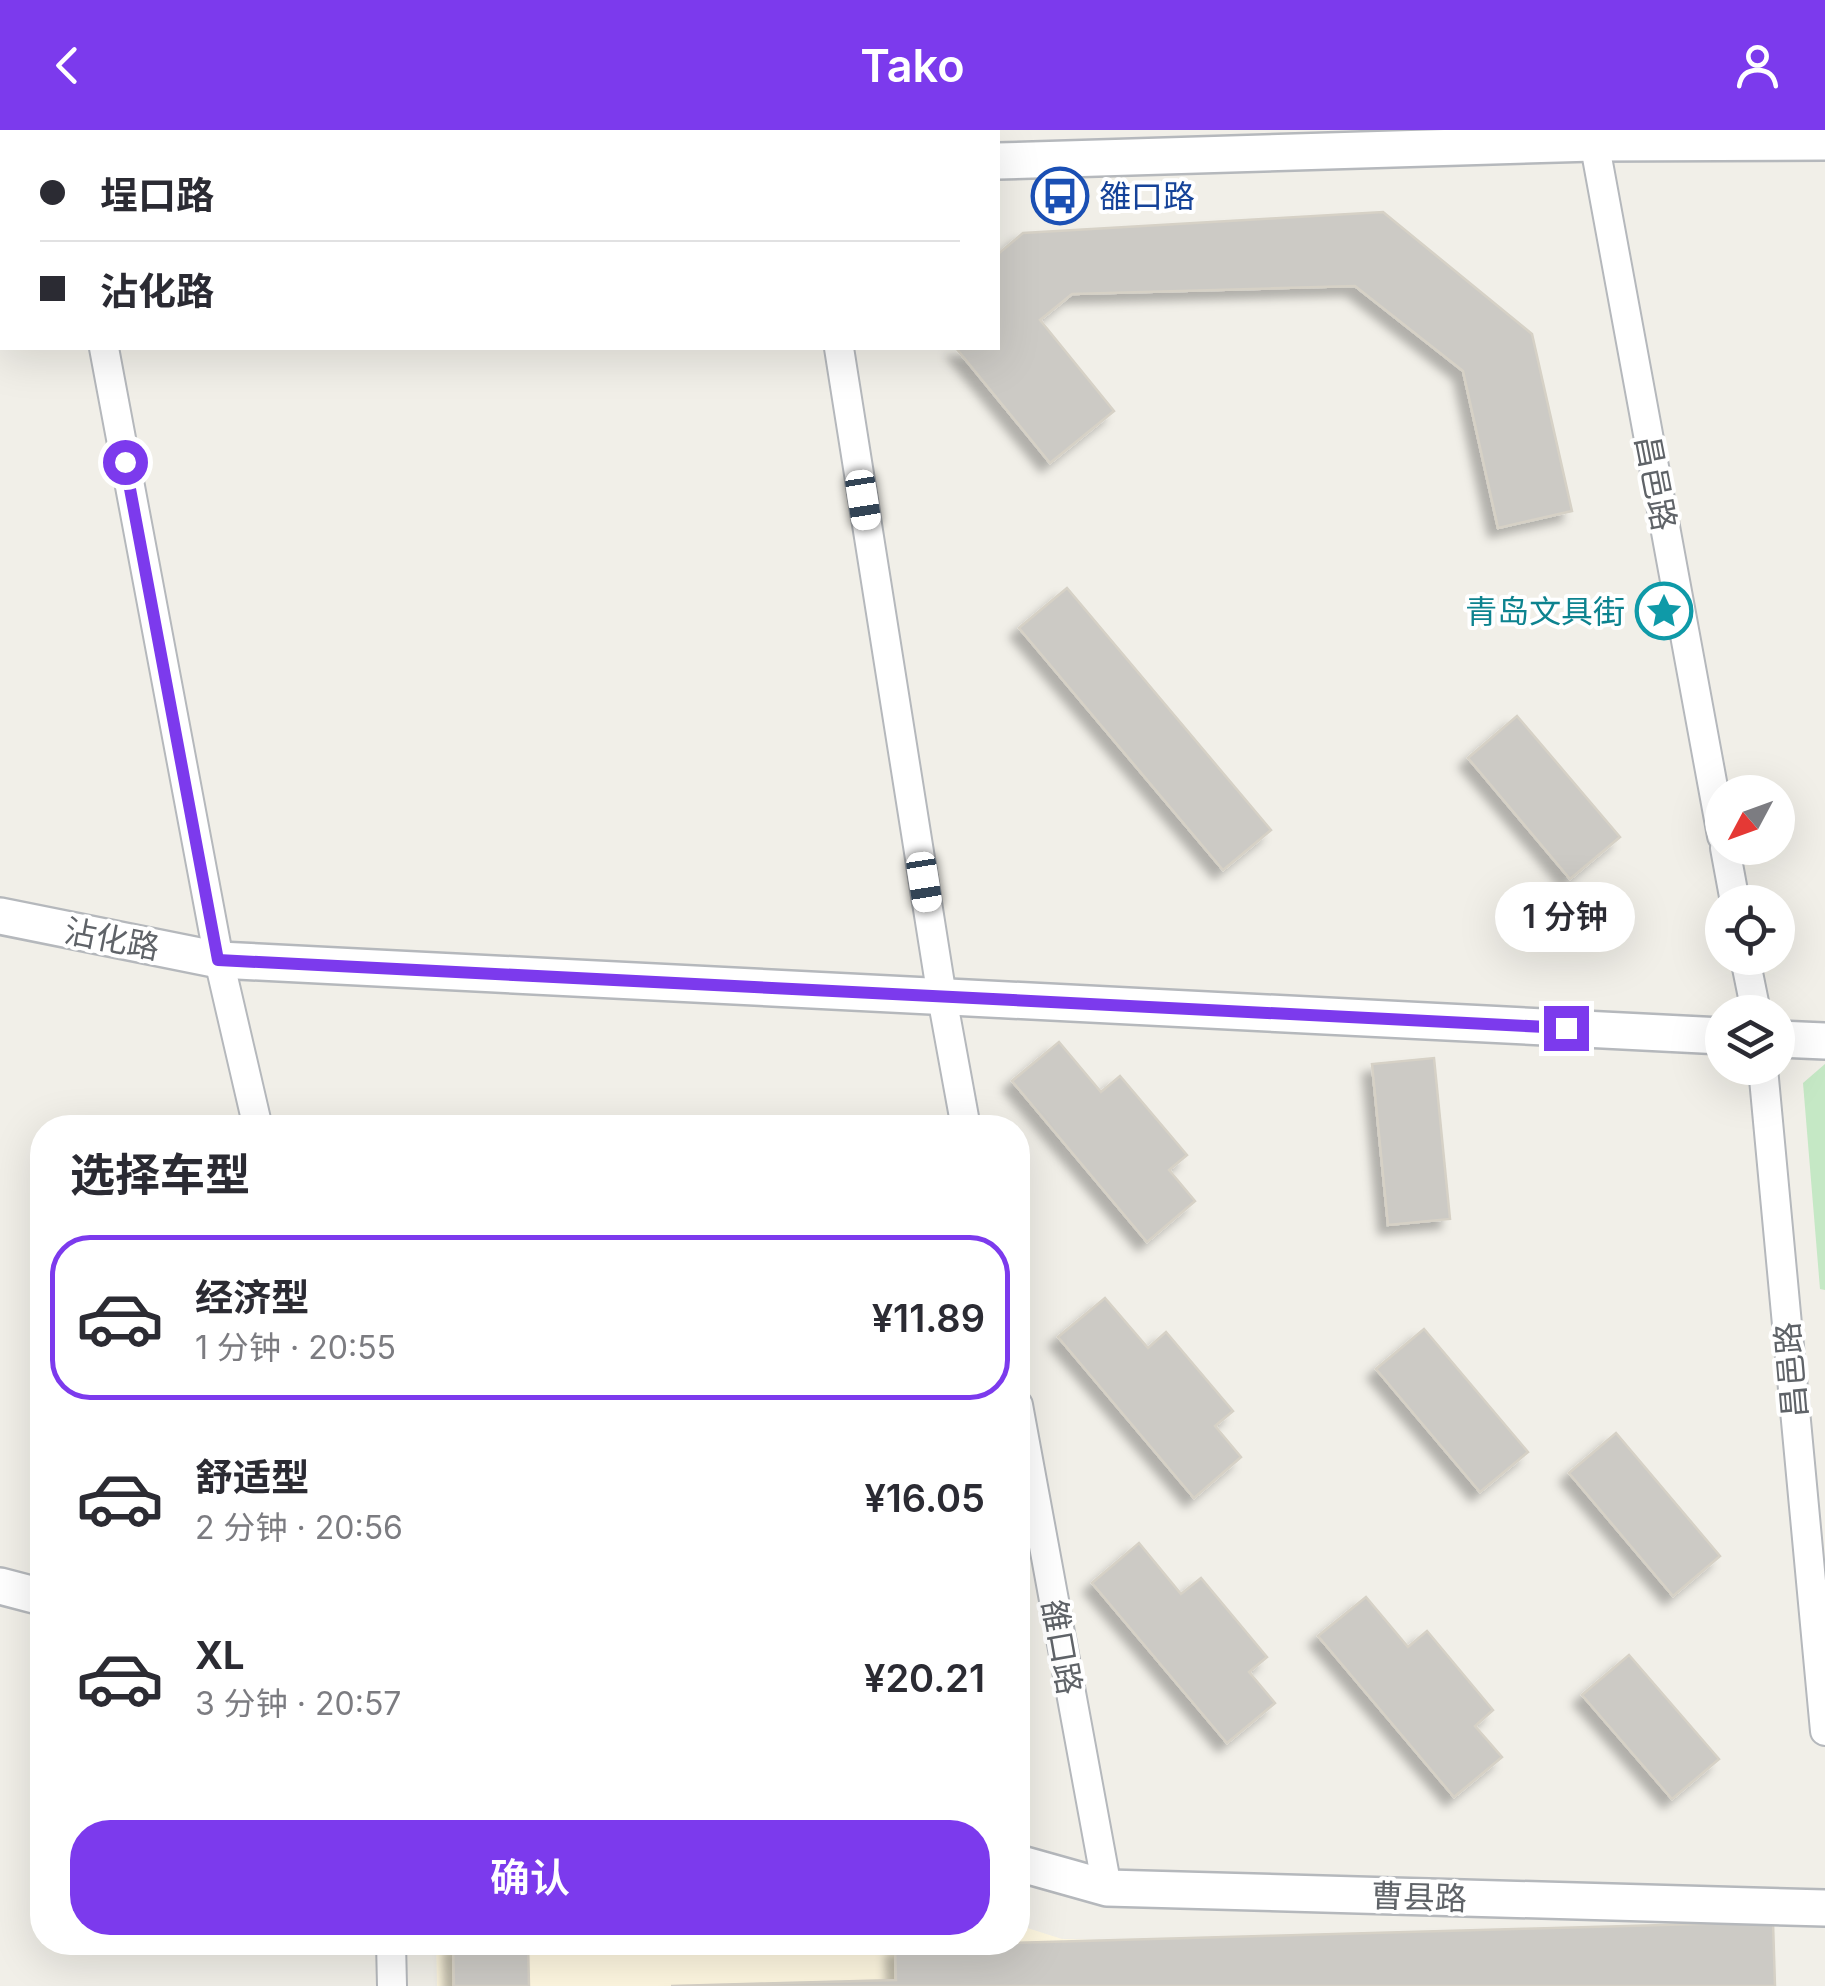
<!DOCTYPE html>
<html lang="zh">
<meta charset="utf-8">
<style>
:root{--surface:#fff;--page:#f2f2f3;--text:#2b2b33;--muted:#7c7c81;--line:#e1e1e2;--accent:#7c3aed}
body{margin:0;font-family:Inter,"Noto Sans SC",sans-serif;background:var(--page);color:var(--text);height:100vh;display:flex;flex-direction:column;font-size:38px;white-space:nowrap}
*{box-sizing:border-box;margin:0}
p{font-size:32px;color:var(--muted)}
.icon{flex:none;width:55px;height:55px;fill:none;stroke:currentColor;stroke-width:2;stroke-linecap:round;stroke-linejoin:round}
.map{position:relative;flex:1;overflow:hidden}
.panel{position:absolute;left:30px;top:985px;width:1000px;height:840px;display:flex;flex-direction:column;background:var(--surface);border-radius:40px;box-shadow:0 10px 40px #0002}
.panel>*{flex:none}
.guide{position:absolute;left:0px;top:0px;width:1000px;height:220px;box-shadow:0 10px 40px #0002;display:grid;align-content:center;height:220px;padding:0 40px;background:var(--surface)}
.needle{width:65px;rotate:229deg}
.tools{position:absolute;left:1705px;top:645px;display:grid;gap:20px}
.tools a{display:grid;place-items:center;width:90px;height:90px;border-radius:50%;background:var(--surface);box-shadow:0 10px 40px #0002;font-size:50px}
.end{position:absolute;width:45px;height:45px;margin:-22px;border:12px solid #7c3aed;background:#fff;box-shadow:0 0 0 5px #fff}
.from{border-radius:50%}
.bubble{position:absolute;height:70px;border-radius:35px;background:var(--surface);box-shadow:0 10px 40px #0002;font-size:32px;font-weight:600;line-height:70px;text-align:center}
.car{position:absolute;width:30px;height:60px;margin:-30px -15px;border-radius:12px;box-shadow:0 0 8px 2px #0007;background:linear-gradient(#fff 24%,#345 0 40%,#fff 0 76%,#345 0 86%,#fff 0)}
.guide b{display:flex;align-items:center;gap:35px;height:95px;font-size:38px}
.guide b+b{border-top:2px solid var(--line)}
.guide i{width:25px;height:25px;background:var(--text)}
ul{padding:0;list-style:none}
li{display:flex;align-items:center;gap:30px;height:165px;margin:0 20px 15px;padding:0 20px;border:5px solid transparent;border-radius:40px}
li div{flex:1}
li b{display:block;font-size:38px}
li em{font-style:normal;font-weight:600}
li.on{border-color:var(--accent)}
li>.icon{width:90px;height:90px;stroke-width:1.5}
h2{padding:0 40px;font-size:45px;line-height:120px}
.button{display:flex;gap:20px;margin-top:auto;padding:20px 40px}
.button a{flex:1;height:115px;border-radius:40px;background:var(--accent);color:#fff;font-size:40px;font-weight:600;line-height:115px;text-align:center}
header{display:flex;justify-content:space-between;align-items:center;height:130px;padding:0 40px;background:var(--accent);color:#fff;font-size:45px;font-weight:600}
.map>svg:first-child{display:block}
.commercial{fill:#fef7e0}
.green{fill:#c5e8c5}
.building{fill:#cccac5;stroke:#d6d1c6;stroke-width:2.5;filter:url(#shadow)}
.lines{fill:none;stroke-linecap:round;stroke-linejoin:round}
.minor-casing{stroke:#b5b8bc;stroke-width:32}
.tertiary-casing{stroke:#b5b8bc;stroke-width:40}
.minor{stroke:#fff;stroke-width:28}
.tertiary{stroke:#fff;stroke-width:35}
.route{stroke:#7c3aed;stroke-width:12}
.labels{text-anchor:middle;dominant-baseline:central;stroke-width:8;stroke-linejoin:round;paint-order:stroke}
.transit-label{font-size:32px;fill:#164399;stroke:#fff;text-anchor:start}
.street-label{font-size:32px;fill:#5f6368;stroke:#fff}
.culture-label{font-size:32px;fill:#0d838f;stroke:#fff;text-anchor:end}
</style>
<header><svg class="icon" aria-label="back" viewBox="0 0 24 24"><path d="M15 5l-7 7 7 7"/></svg>Tako<svg class="icon" aria-label="person" viewBox="0 0 24 24"><circle cx="12" cy="8" r="4"/><path d="M4 21q1-7 8-7t8 7"/></svg></header>
<div class="map">
<svg width="1825" height="1856" viewBox="0 0 1825 1856">
<defs>
<filter id="shadow"><feDropShadow dx="-9" dy="9" stdDeviation="5" flood-color="#0004"/></filter>
</defs>
<rect width="100%" height="100%" fill="#f1efe8"/>
<!-- commercial -->
<polygon class="commercial" points="1018,1795 1062,1809 1773,1829 1774,1856 437,1856 436,1813 1018,1812"/>
<!-- green -->
<polygon class="green" points="1825,934 1825,1160 1820,1159 1803,953"/>
<!-- building -->
<g class="building">
<polygon points="1383,82 1532,204 1572,381 1498,398 1463,241 1355,156 1072,164 1040,190 1114,281 1050,333 956,218 998,218 998,124 1023,103"/>
<polygon points="1067,458 1271,700 1223,740 1019,498"/>
<polygon points="1517,586 1620,707 1570,749 1468,628"/>
<polygon points="1059,912 1101,962 1120,946 1187,1025 1169,1040 1195,1071 1147,1112 1012,951"/>
<polygon points="1434,928 1450,1089 1388,1095 1372,934"/>
<polygon points="1105,1168 1148,1218 1166,1202 1233,1281 1215,1296 1241,1327 1194,1368 1058,1207"/>
<polygon points="1424,1199 1528,1322 1480,1362 1376,1239"/>
<polygon points="1616,1303 1720,1426 1673,1466 1569,1343"/>
<polygon points="1139,1413 1181,1464 1201,1448 1267,1527 1249,1542 1275,1573 1227,1613 1092,1453"/>
<polygon points="1366,1467 1408,1517 1427,1501 1493,1580 1475,1596 1502,1627 1454,1667 1318,1506"/>
<polygon points="1629,1525 1719,1629 1672,1669 1582,1565"/>
<polygon points="1773,1792 1775,1856 671,1856 896,1850 895,1816"/>
<polygon points="453,1812 528,1812 529,1856 454,1856"/>
</g>
<g class="lines">
<!-- minor casing -->
<g class="minor-casing">
<g id="minor">
<polyline points="70,0 70,2"/>
<polyline points="803,0 804,2"/>
<polyline points="1592,0 1722,706"/>
<polyline points="104,218 219,830 258,998"/>
<polyline points="839,218 942,867 966,998"/>
<polyline points="1725,718 1735,772"/>
<polyline points="1745,828 1756,882"/>
<polyline points="1763,938 1825,1601"/>
<polyline points="1018,1275 1107,1758"/>
<polyline points="391,1812 392,1856"/>
</g>
</g>
<!-- tertiary casing -->
<g class="tertiary-casing">
<g id="tertiary">
<polyline points="998,31 1593,13 1825,12"/>
<polyline points="0,72 2,72"/>
<polyline points="0,786 219,830 1722,906"/>
<polyline points="1778,909 1825,911"/>
<polyline points="0,1456 42,1467"/>
<polyline points="1018,1733 1107,1758 1825,1778"/>
</g>
</g>
<!-- minor -->
<use href="#minor" class="minor"/>
<!-- tertiary -->
<use href="#tertiary" class="tertiary"/>
</g>
<g class="lines">
<!-- route -->
<polyline class="route" points="125,332 218,830 1566,898"/>
</g>
<!-- icons -->
<defs>
<g id="bus-ring" transform="scale(2.875)"><circle r="9.5" fill="#fff" stroke="#1a4fb4" stroke-width="1.5"/><path d="M-5-6H5V4H4V6H2V4H-2V6H-4V4H-5ZM-3.5-4V0h7V-4ZM-3.5 1.2v1.5H-2V1.2ZM2 1.2v1.5H3.5V1.2Z" fill="#1a4fb4"/></g>
<g id="sight-ring" transform="scale(2.875)"><circle r="9.5" fill="#fff" stroke="#0f9aa8" stroke-width="1.5"/><path d="M0-6L1.8-2.2L6-1.7L2.9 1.2L3.7 5.4L0 3.3L-3.7 5.4L-2.9 1.2L-6-1.7L-1.8-2.2Z" fill="#0f9aa8"/></g>
</defs>
<g fill-rule="evenodd">
<use href="#bus-ring" x="1060" y="66"/>
<use href="#sight-ring" x="1664" y="481"/>
</g>
<g class="labels">
<!-- transit labels -->
<g class="transit-label">
<text x="1099" y="66">雒口路</text>
</g>
<!-- street labels -->
<g class="street-label">
<text transform="translate(1656 353) rotate(79)">昌邑路</text>
<text transform="translate(112 809) rotate(11)">沾化路</text>
<text transform="translate(1791 1240) rotate(-95)">昌邑路</text>
<text transform="translate(1062 1517) rotate(80)">雒口路</text>
<text transform="translate(1419 1767) rotate(2)">曹县路</text>
</g>
<!-- culture labels -->
<g class="culture-label">
<text x="1625" y="481">青岛文具街</text>
</g>
</g>
</svg>
<div class="tools">
<a><svg class="needle" viewBox="-14 -14 28 28"><path d="M0-13l5 13h-10z" fill="#e53935"/><path d="M0 13l5-13h-10z" fill="#7c7c81"/></svg></a>
<a><svg class="icon" aria-label="locate" viewBox="0 0 24 24"><circle cx="12" cy="12" r="6"/><path d="M12 2v4M12 18v4M2 12h4M18 12h4"/></svg></a>
<a><svg class="icon" aria-label="layers" viewBox="0 0 24 24"><path d="M12 4l9 5-9 5-9-5zM3 14l9 5 9-5"/></svg></a>
</div>
<i class="end from" style="left:125px;top:332px"></i>
<i class="end" style="left:1566px;top:898px"></i>
<div class="bubble" style="left:1495px;top:752px;width:140px">1 分钟</div>
<i class="car" style="left:863px;top:370px;rotate:171deg"></i>
<i class="car" style="left:924px;top:752px;rotate:171deg"></i>
<div class="guide">
<b><i class="from"></i>埕口路</b>
<b><i></i>沾化路</b>
</div>
<section class="panel">
<h2>选择车型</h2>
<ul>
<li class="on"><svg class="icon" aria-label="car" viewBox="0 0 24 24"><path d="M5 17H2v-5l4-1 3-4h7l3 4 3 1v5h-3M9 17h6M6 11h13"/><circle cx="7" cy="17" r="2"/><circle cx="17" cy="17" r="2"/></svg><div><b>经济型</b><p>1 分钟 · 20:55</p></div><em>¥11.89</em></li>
<li><svg class="icon" aria-label="car" viewBox="0 0 24 24"><path d="M5 17H2v-5l4-1 3-4h7l3 4 3 1v5h-3M9 17h6M6 11h13"/><circle cx="7" cy="17" r="2"/><circle cx="17" cy="17" r="2"/></svg><div><b>舒适型</b><p>2 分钟 · 20:56</p></div><em>¥16.05</em></li>
<li><svg class="icon" aria-label="car" viewBox="0 0 24 24"><path d="M5 17H2v-5l4-1 3-4h7l3 4 3 1v5h-3M9 17h6M6 11h13"/><circle cx="7" cy="17" r="2"/><circle cx="17" cy="17" r="2"/></svg><div><b>XL</b><p>3 分钟 · 20:57</p></div><em>¥20.21</em></li>
</ul>
<div class="button"><a>确认</a></div>
</section>
</div>
